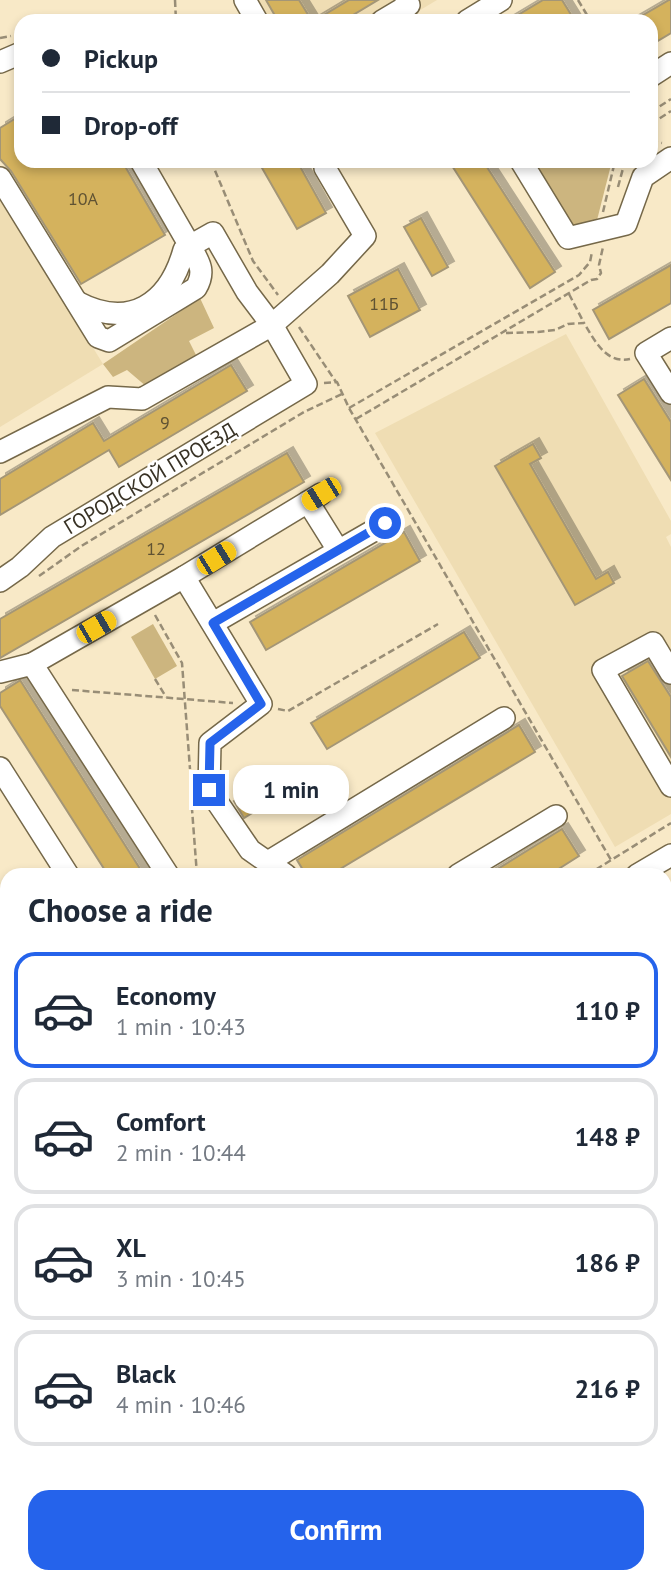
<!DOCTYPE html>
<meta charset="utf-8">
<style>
:root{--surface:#fff;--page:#f2f2f3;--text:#1f2937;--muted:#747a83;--line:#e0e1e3;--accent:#2563eb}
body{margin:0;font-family:"PT Sans",sans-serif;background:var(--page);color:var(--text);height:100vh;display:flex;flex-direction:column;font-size:26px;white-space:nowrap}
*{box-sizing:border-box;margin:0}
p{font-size:23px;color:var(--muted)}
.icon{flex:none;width:38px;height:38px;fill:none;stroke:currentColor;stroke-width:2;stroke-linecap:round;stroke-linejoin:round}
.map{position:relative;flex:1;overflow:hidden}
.sheet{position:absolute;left:0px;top:868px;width:672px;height:716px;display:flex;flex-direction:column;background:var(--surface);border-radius:21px 21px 0 0;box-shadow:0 4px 10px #0003}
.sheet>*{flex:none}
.banner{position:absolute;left:14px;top:14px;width:644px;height:154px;border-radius:21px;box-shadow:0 4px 10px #0003;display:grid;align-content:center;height:154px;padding:0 28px;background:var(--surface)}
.end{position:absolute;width:32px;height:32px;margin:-16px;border:9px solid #2563eb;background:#fff;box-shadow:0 0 0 4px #fff}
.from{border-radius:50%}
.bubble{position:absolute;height:49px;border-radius:21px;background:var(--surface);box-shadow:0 4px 10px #0003;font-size:23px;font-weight:700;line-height:49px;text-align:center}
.car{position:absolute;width:21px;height:42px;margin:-21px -10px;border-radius:9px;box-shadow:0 0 5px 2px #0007;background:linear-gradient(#f5c518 24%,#345 0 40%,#f5c518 0 76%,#345 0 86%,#f5c518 0)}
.banner b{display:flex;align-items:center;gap:24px;height:66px;font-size:26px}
.banner b+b{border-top:2px solid var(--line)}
.banner i{width:18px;height:18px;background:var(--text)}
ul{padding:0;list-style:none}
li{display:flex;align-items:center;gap:21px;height:116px;margin:0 14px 10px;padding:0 14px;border:4px solid var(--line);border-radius:21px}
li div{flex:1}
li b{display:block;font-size:26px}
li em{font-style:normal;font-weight:700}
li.current{border-color:var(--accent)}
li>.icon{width:63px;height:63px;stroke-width:1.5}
h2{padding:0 28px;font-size:32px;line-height:84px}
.action{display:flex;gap:14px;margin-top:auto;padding:14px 28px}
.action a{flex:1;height:80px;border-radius:21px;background:var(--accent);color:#fff;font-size:28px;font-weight:700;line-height:80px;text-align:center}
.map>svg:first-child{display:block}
.built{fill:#efddb3}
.green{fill:#ccb57f}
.building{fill:#d4b25d;stroke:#a49676;stroke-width:2;filter:url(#shadow)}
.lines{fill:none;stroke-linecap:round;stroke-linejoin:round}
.minor-casing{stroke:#756849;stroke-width:24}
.path{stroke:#988d76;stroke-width:2.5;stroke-dasharray:7 3.5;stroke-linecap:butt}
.minor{stroke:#fff;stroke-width:21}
.route{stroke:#2563eb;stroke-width:9}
.labels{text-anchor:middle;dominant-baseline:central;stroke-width:5;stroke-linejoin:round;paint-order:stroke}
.number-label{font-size:18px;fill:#5f5233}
.street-label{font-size:21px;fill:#383225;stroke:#fff}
</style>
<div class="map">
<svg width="671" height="1583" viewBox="0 0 671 1583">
<defs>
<filter id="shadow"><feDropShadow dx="6" dy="-6" stdDeviation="0" flood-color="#0004"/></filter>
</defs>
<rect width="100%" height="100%" fill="#f8e9c7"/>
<!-- built -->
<g class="built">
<polygon points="234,0 437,0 402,21 246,21"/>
<polygon points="0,197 103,364 0,427"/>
<polygon points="566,334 671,521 671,534 666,537 671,547 671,814 615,847 375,433"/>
</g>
<!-- green -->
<g class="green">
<polygon points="534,161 612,161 596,224 571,226"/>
<polygon points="200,298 214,328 189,341 197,357 147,387 127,370 113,377 103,364"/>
<polygon points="153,624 177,666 155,679 131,637"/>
<polygon points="665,1248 671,1255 671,1583 646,1583 640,1577 665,1577"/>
<polygon points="139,1577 215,1577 222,1583 134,1583"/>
</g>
<!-- building -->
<g class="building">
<polygon points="266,0 299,0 312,21 278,21"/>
<polygon points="349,0 378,0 343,21 314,21"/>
<polygon points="543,0 562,0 575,21 508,21"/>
<polygon points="669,0 671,0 671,33 651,45 651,21 633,21"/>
<polygon points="21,115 21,161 122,161 165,235 81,284 11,171 0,159 0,128"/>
<polygon points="258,161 297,161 326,213 297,229"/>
<polygon points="449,161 483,161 555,272 530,288"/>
<polygon points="421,218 448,267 432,276 404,227"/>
<polygon points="671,265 671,303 609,339 593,310"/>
<polygon points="398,269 420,310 370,337 348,296"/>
<polygon points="231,365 247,391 119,467 109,450 0,515 0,479 93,423 104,441"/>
<polygon points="644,379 671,422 671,480 618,395"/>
<polygon points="533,444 541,458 530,464 596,579 608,572 614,583 575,605 495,466"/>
<polygon points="287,453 304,482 0,658 0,619"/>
<polygon points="404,532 420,561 266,650 250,622"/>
<polygon points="464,632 480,658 327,749 311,723"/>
<polygon points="648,661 671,697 671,757 622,676"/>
<polygon points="19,681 20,680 144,875 108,875 0,706 0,693"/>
<polygon points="519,725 535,752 330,875 306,875 297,860"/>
<polygon points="247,793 257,810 244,818 234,801"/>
<polygon points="562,829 579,856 549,875 488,875"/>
</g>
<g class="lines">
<!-- minor casing -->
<g class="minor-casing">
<g id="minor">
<polyline points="245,0 257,21"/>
<polyline points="382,21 409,5 406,0"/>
<polyline points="467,21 501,0"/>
<polyline points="0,62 21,53"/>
<polyline points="651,76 671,63"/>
<polyline points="521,161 568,238 626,224 643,177 671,158"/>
<path d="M0,178l98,159 11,4 87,-53c10,-17 3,-26 -6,-42l23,-13 34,59 25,33 58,-51 35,-38 -40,-68"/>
<path d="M77,302c53,28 92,2 107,-52l6,-4 -49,-85"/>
<polyline points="671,338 646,353 671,393"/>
<polyline points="0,452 108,397 142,399 272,325 306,384 52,537 20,567 0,581"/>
<polyline points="308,502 338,550"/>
<polyline points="184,577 321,494"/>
<polyline points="213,623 385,524"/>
<polyline points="32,664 184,577 261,704 210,743 209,790 250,850 286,875"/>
<polyline points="0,672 32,664 168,875"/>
<polyline points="671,673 653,643 603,670 671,786"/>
<polyline points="0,768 68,875"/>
<polyline points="268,862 504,718"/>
<polyline points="458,875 556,816"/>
<polyline points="637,875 671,855"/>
<polyline points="665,963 671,974"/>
<polyline points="0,1064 7,1071"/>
<polyline points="0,1300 7,1293"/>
<polyline points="227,1577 234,1583"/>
<polyline points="586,1577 594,1583"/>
</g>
</g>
<!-- path -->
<g class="path">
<polyline points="175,0 176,21"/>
<polyline points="578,0 587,15 586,21"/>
<polyline points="77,21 84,21"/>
<polyline points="0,38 11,36"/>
<polyline points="651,112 671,99"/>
<polyline points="651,124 671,111"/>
<polyline points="651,141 662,143"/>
<polyline points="211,161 253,261 278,295"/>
<polyline points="618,187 625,161"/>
<polyline points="603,212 615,161"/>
<polyline points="569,294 584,323"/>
<polyline points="299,327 336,382"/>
<path d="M506,333l32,-1 17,-2 13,-6 16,-1c11,18 22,41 46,36"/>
<polyline points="324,383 337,382 349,408 611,860"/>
<polyline points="349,408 579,275 590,262 592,252"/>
<polyline points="356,419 591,280 597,279 601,273 599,265 603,247"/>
<polyline points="39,576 83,545 304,412 342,394"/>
<polyline points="155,615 182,663 190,769"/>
<polyline points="155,679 166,697"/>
<polyline points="72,690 233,703"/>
<polyline points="278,709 288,711 438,624"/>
<polyline points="191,796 197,875"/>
<polyline points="587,875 671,823"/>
<polyline points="665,928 671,924"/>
<polyline points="671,1391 665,1404 671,1414"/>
<polyline points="0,1560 7,1566"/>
<polyline points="20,1577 28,1583"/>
<polyline points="195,1577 202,1583"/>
<polyline points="626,1577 632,1583"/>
<polyline points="639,1577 641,1583"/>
<polyline points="127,1583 133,1577"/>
</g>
<!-- minor -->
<use href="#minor" class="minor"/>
</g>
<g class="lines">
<!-- route -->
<polyline class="route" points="209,790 210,743 261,704 213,623 385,523"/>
</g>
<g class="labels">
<!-- number labels -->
<g class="number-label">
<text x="83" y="198">10А</text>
<text x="384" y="303">11Б</text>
<text x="165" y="422">9</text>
<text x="156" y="548">12</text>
</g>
<!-- street labels -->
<g class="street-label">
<text transform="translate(150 478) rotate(-31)">ГОРОДСКОЙ ПРОЕЗД</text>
</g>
</g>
</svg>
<i class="end from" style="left:385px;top:523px"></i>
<i class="end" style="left:209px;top:790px"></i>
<div class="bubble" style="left:233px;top:765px;width:116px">1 min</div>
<i class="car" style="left:321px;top:494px;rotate:238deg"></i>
<i class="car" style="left:216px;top:558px;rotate:58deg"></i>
<i class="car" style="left:96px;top:627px;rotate:60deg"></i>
<div class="banner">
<b><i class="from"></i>Pickup</b>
<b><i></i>Drop-off</b>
</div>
<section class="sheet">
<h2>Choose a ride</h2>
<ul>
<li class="current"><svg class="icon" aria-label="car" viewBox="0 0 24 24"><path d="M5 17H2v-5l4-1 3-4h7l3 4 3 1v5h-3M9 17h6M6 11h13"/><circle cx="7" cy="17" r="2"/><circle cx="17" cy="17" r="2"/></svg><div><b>Economy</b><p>1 min · 10:43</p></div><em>110 ₽</em></li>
<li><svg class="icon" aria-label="car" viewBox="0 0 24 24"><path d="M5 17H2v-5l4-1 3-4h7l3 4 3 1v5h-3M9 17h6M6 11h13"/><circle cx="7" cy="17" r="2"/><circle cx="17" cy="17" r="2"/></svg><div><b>Comfort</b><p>2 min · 10:44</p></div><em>148 ₽</em></li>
<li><svg class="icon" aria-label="car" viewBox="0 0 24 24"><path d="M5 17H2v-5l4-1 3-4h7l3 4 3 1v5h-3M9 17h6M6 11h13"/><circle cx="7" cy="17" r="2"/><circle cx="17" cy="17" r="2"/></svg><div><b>XL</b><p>3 min · 10:45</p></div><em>186 ₽</em></li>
<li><svg class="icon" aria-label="car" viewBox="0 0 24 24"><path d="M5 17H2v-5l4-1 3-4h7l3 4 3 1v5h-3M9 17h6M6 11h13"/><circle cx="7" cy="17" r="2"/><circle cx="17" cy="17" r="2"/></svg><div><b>Black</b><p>4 min · 10:46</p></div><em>216 ₽</em></li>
</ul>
<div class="action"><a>Confirm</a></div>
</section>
</div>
